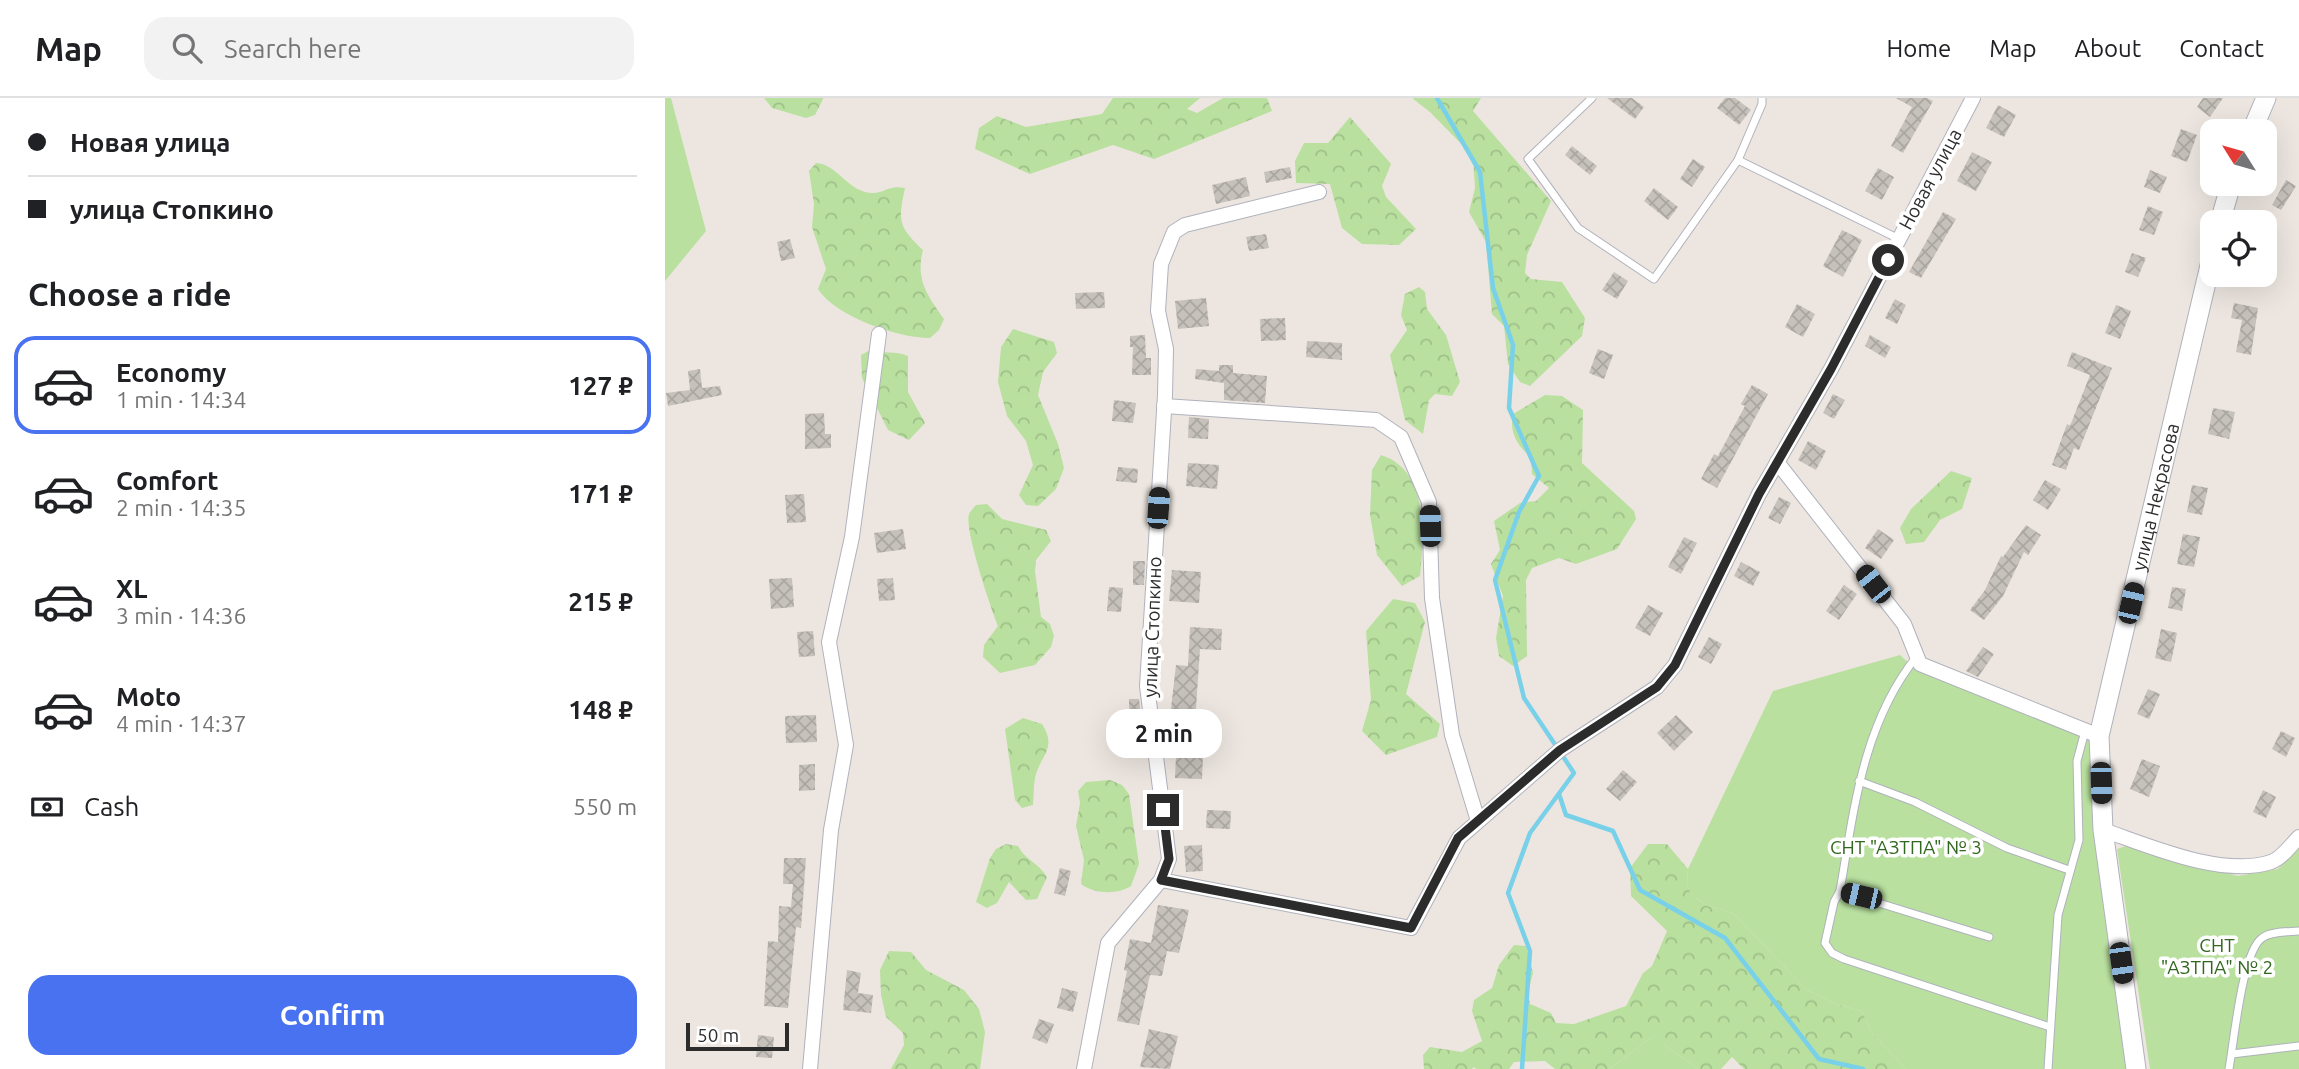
<!DOCTYPE html>
<meta charset="utf-8">
<style>
:root{--surface:#fff;--page:#f2f2f2;--text:#202124;--muted:#757577;--line:#e0e0e0;--accent:#4972f1}
body{margin:0;font-family:Ubuntu,sans-serif;background:var(--page);color:var(--text);height:100vh;display:flex;flex-direction:column;font-size:26px;white-space:nowrap}
*{box-sizing:border-box;margin:0}
p{font-size:23px;color:var(--muted)}
.icon{flex:none;width:38px;height:38px;fill:none;stroke:currentColor;stroke-width:2;stroke-linecap:round;stroke-linejoin:round}
.map{position:relative;flex:1;overflow:hidden}
.side{display:flex;flex-direction:column;background:var(--surface);width:665px}
.side>*{flex:none}
.guide{display:grid;align-content:center;height:154px;padding:0 28px;background:var(--surface)}
.needle{width:46px;rotate:307deg}
.fabs{position:absolute;left:1535px;top:21px;display:grid;gap:14px}
.fabs a{display:grid;place-items:center;width:77px;height:77px;border-radius:14px;background:var(--surface);box-shadow:0 7px 28px #0002;font-size:35px}
.scale{position:absolute;left:21px;bottom:18px;width:103px;box-sizing:border-box;padding-left:7px;border:4px solid #2c2c2c;border-top:0;font-size:19px;line-height:24px;white-space:nowrap;color:#2c2c2c;-webkit-text-stroke:5px #fff;paint-order:stroke}
.end{position:absolute;width:32px;height:32px;margin:-16px;border:9px solid #2c2c2c;background:#fff;box-shadow:0 0 0 4px #fff}
.from{border-radius:50%}
.bubble{position:absolute;height:49px;border-radius:21px;background:var(--surface);box-shadow:0 7px 28px #0002;font-size:23px;font-weight:700;line-height:49px;text-align:center}
.car{position:absolute;width:21px;height:42px;margin:-21px -10px;border-radius:9px;box-shadow:0 0 5px 2px #0007;background:linear-gradient(#222 24%,#8ab4d8 0 40%,#222 0 76%,#8ab4d8 0 86%,#222 0)}
.guide b{display:flex;align-items:center;gap:24px;height:66px;font-size:26px}
.guide b+b{border-top:2px solid var(--line)}
.guide i{width:18px;height:18px;background:var(--text)}
ul{padding:0;list-style:none}
li{display:flex;align-items:center;gap:21px;height:98px;margin:0 14px 10px;padding:0 14px;border:4px solid transparent;border-radius:21px}
li div{flex:1}
li b{display:block;font-size:26px}
li em{font-style:normal;font-weight:700}
li.selected{border-color:var(--accent)}
li>.icon{width:63px;height:63px;stroke-width:1.5}
h2{padding:0 28px;font-size:32px;line-height:84px}
.pay{display:flex;align-items:center;gap:18px;height:77px;padding:0 28px;font-size:26px}
.pay p{margin-inline-start:auto}
.button{display:flex;gap:14px;margin-top:auto;padding:14px 28px}
.button a{flex:1;height:80px;border-radius:21px;background:var(--accent);color:#fff;font-size:28px;font-weight:700;line-height:80px;text-align:center}
header{display:flex;align-items:center;gap:42px;box-sizing:border-box;height:98px;padding:0 35px;background:var(--surface);border-bottom:2px solid var(--line)}
header strong{font-size:33px}
nav{display:flex;gap:38px;margin-inline-start:auto;font-size:24px}
.search{width:490px;height:63px;background:var(--page);display:flex;align-items:center;gap:18px;box-sizing:border-box;padding:0 24px;border-radius:21px;color:var(--muted);font-size:26px}
main{display:flex;flex:1;min-height:0}
.map>svg:first-child{display:block}
.grass{fill:#b9e09f}
.forest{fill:url(#forest-crowns)}
.lines{fill:none;stroke-linecap:round;stroke-linejoin:round}
.stream{stroke:#79d1e9;stroke-width:4.5}
.building{fill:url(#building-cross-hatch)}
.lane-casing{stroke:#b0b2bc;stroke-width:9}
.street-casing{stroke:#b0b2bc;stroke-width:16}
.secondary-casing{stroke:#b0b2bc;stroke-width:21}
.lane{stroke:#fff;stroke-width:7}
.street{stroke:#fff;stroke-width:14}
.secondary{stroke:#fff;stroke-width:19}
.route{stroke:#2c2c2c;stroke-width:9}
.labels{text-anchor:middle;dominant-baseline:central;stroke-width:7;stroke-linejoin:round;paint-order:stroke}
.street-label{font-size:19px;fill:#2c2c2c;stroke:#fff}
.park-label{font-size:19px;fill:#32671f;stroke:#fff}
</style>
<header>
<strong>Map</strong>
<div class="search"><svg class="icon" aria-label="search" viewBox="0 0 24 24"><circle cx="10" cy="10" r="6"/><path d="M15 15l6 6"/></svg>Search here</div>
<nav><a>Home</a><a>Map</a><a>About</a><a>Contact</a></nav>
</header>
<main>
<section class="side">
<div class="guide">
<b><i class="from"></i>Новая улица</b>
<b><i></i>улица Стопкино</b>
</div>
<h2>Choose a ride</h2>
<ul>
<li class="selected"><svg class="icon" aria-label="car" viewBox="0 0 24 24"><path d="M5 17H2v-5l4-1 3-4h7l3 4 3 1v5h-3M9 17h6M6 11h13"/><circle cx="7" cy="17" r="2"/><circle cx="17" cy="17" r="2"/></svg><div><b>Economy</b><p>1 min · 14:34</p></div><em>127 ₽</em></li>
<li><svg class="icon" aria-label="car" viewBox="0 0 24 24"><path d="M5 17H2v-5l4-1 3-4h7l3 4 3 1v5h-3M9 17h6M6 11h13"/><circle cx="7" cy="17" r="2"/><circle cx="17" cy="17" r="2"/></svg><div><b>Comfort</b><p>2 min · 14:35</p></div><em>171 ₽</em></li>
<li><svg class="icon" aria-label="car" viewBox="0 0 24 24"><path d="M5 17H2v-5l4-1 3-4h7l3 4 3 1v5h-3M9 17h6M6 11h13"/><circle cx="7" cy="17" r="2"/><circle cx="17" cy="17" r="2"/></svg><div><b>XL</b><p>3 min · 14:36</p></div><em>215 ₽</em></li>
<li><svg class="icon" aria-label="car" viewBox="0 0 24 24"><path d="M5 17H2v-5l4-1 3-4h7l3 4 3 1v5h-3M9 17h6M6 11h13"/><circle cx="7" cy="17" r="2"/><circle cx="17" cy="17" r="2"/></svg><div><b>Moto</b><p>4 min · 14:37</p></div><em>148 ₽</em></li>
</ul>
<div class="pay"><svg class="icon" aria-label="cash" viewBox="0 0 24 24"><path d="M3 7h18v10H3z"/><circle cx="12" cy="12" r="2"/></svg>Cash<p>550 m</p></div>
<div class="button"><a>Confirm</a></div>
</section>
<div class="map">
<svg width="1634" height="971" viewBox="0 0 1634 971">
<defs>
<pattern id="forest-crowns" width="20" height="18" patternUnits="userSpaceOnUse" patternTransform="scale(1.75)"><rect width="20" height="18" fill="#b9e09f"/><path d="M2 6a3 3 0 1 1 6 0M12 15a3 3 0 1 1 6 0" fill="none" stroke="#9fc089"/></pattern>
<pattern id="building-cross-hatch" width="8" height="8" patternUnits="userSpaceOnUse" patternTransform="scale(1.75)"><rect width="8" height="8" fill="#c6c1bb"/><path d="M0 0l8 8M0 8l8-8" fill="none" stroke="#aaa6a1"/></pattern>
</defs>
<rect width="100%" height="100%" fill="#ede6e0"/>
<!-- grass -->
<g class="grass">
<polygon points="0,0 6,0 41,133 0,183"/>
<polygon points="1235,557 1249,570 1427,640 1434,776 1462,971 1241,971 1206,934 1197,913 1174,907 1142,892 1068,815 1043,808 1028,798 1022,788 1023,771 1108,593"/>
<polygon points="1461,748 1573,778 1613,771 1634,749 1634,971 1485,971 1452,751"/>
<polygon points="995,937 1001,948 1033,971 944,971 983,942"/>
</g>
<!-- forest -->
<g class="forest">
<polygon points="99,0 158,0 158,1 150,17 141,20 107,10"/>
<polygon points="448,0 535,0 522,11 532,15 558,0 602,0 607,13 489,61 448,47 365,76 310,51 314,30 332,18 361,29 437,16"/>
<polygon points="747,0 816,0 808,13 886,103 862,157 860,175 866,181 897,184 920,220 917,238 865,288 855,284 843,266 839,228 827,216 821,144 804,114 810,90 808,58 765,14"/>
<polygon points="685,19 726,66 717,88 721,99 751,131 734,147 697,146 677,130 665,86 631,85 630,63 639,45 663,45"/>
<path d="M151,65c22,1 32,30 57,30 12,0 15,-8 32,-5 -7,33 -7,38 18,62 -8,30 5,46 21,69l-5,11 -9,8c-32,0 -94,-21 -112,-49l8,-20 -14,-42 2,-23 -5,-33z"/>
<polygon points="754,189 760,194 762,211 781,237 795,284 787,298 770,296 764,302 758,336 740,322 725,257 742,232 736,217 740,196"/>
<polygon points="348,231 389,244 392,255 378,274 373,297 393,346 399,370 391,391 373,408 361,407 354,397 368,367 361,343 342,318 333,284 336,249"/>
<path d="M207,251c11,6 23,1 36,7v36l17,31 -16,17 -21,-10 -26,-52 -1,-23z"/>
<path d="M880,297l17,1 21,14 -1,53 52,48 2,8 -19,30 -41,15 -17,-6 -27,10 -6,12 1,76 -14,10 -14,-10 -3,-18 7,-42 -12,-32 9,-14 -6,-29 26,-18 16,-2 13,-13 -17,-14 -1,-17c-14,-11 -22,-25 -18,-43z"/>
<path d="M716,357c48,15 43,81 39,121l-18,10 -25,-31 -7,-40 2,-45z"/>
<polygon points="1286,373 1307,380 1297,411 1275,422 1259,444 1241,446 1235,430 1246,411"/>
<path d="M322,406l15,15 44,11 5,11 -15,19 -1,11 6,46 9,7 4,12 -3,11 -16,18 -35,8 -17,-16 1,-12 14,-19c-7,-18 -34,-96 -29,-112 2,-4 5,-6 7,-9z"/>
<polygon points="728,501 750,505 760,524 741,596 775,626 772,639 721,657 697,633 706,602 701,533"/>
<path d="M358,620l19,6c14,22 2,29 -5,47 -4,10 -3,24 -4,34l-11,3 -7,-8 -10,-71z"/>
<path d="M445,682l12,5 7,9 10,70 -8,22c-14,9 -37,8 -50,-2l3,-24 -8,-34 4,-23 -2,-12 8,-9z"/>
<path d="M341,746l12,2c7,14 21,17 29,31l-10,22 -11,1 -17,-18 -12,21 -10,5 -11,-6 14,-44 6,-9z"/>
<polygon points="983,746 1002,746 1023,771 1022,788 1028,798 1043,808 1068,815 1142,892 1174,907 1197,913 1206,934 1241,971 1079,971 1067,959 1056,971 1033,971 1001,948 995,938 983,942 944,971 890,971 880,963 849,964 844,971 811,971 809,969 807,971 759,971 758,957 765,949 797,954 817,943 807,913 809,902 827,890 834,867 849,847 861,848 868,875 863,894 865,906 886,915 891,925 909,926 961,908 978,875 987,868 1002,833 966,798 965,770"/>
<polygon points="224,853 246,854 261,872 299,892 314,911 320,934 315,971 226,971 239,947 238,935 221,919 216,897 215,872"/>
</g>
<g class="lines">
<!-- stream -->
<g class="stream">
<polyline points="772,0 815,74 828,190 848,247 844,310 874,378 854,414 830,482 859,600 909,675 865,735 843,795 865,853 857,971"/>
<polyline points="894,696 901,717 948,733 975,792 1060,840 1154,961 1198,971"/>
</g>
</g>
<!-- building -->
<g class="building">
<polygon points="942,0 967,0 979,9 970,21"/>
<polygon points="1060,0 1070,0 1086,12 1074,27 1052,10"/>
<polygon points="1231,0 1262,0 1268,3 1238,55 1226,48 1247,9"/>
<polygon points="1538,0 1558,0 1545,19 1532,9"/>
<polygon points="1333,7 1351,17 1339,39 1321,30"/>
<polygon points="1516,31 1532,37 1522,64 1506,58"/>
<polygon points="907,48 932,68 925,77 900,57"/>
<polygon points="1307,54 1327,64 1311,93 1292,83"/>
<polygon points="1028,61 1040,69 1027,89 1015,81"/>
<polygon points="625,69 627,80 601,85 599,74"/>
<polygon points="1213,70 1229,79 1217,102 1200,93"/>
<polygon points="1485,72 1502,79 1495,95 1479,89"/>
<polygon points="581,79 585,98 551,106 547,87"/>
<polygon points="1621,82 1631,88 1616,112 1607,107"/>
<polygon points="989,90 1013,109 1003,122 979,103"/>
<polygon points="1483,108 1498,114 1489,137 1474,132"/>
<polygon points="1278,114 1291,121 1256,180 1244,174"/>
<polygon points="1177,132 1197,142 1178,179 1158,168"/>
<polygon points="601,136 604,150 584,153 581,139"/>
<polygon points="125,141 130,160 116,163 112,144"/>
<polygon points="1467,155 1481,160 1473,179 1460,174"/>
<polygon points="949,174 963,183 952,201 937,192"/>
<polygon points="439,194 440,210 411,211 410,195"/>
<polygon points="541,200 544,228 513,231 510,203"/>
<polygon points="1230,201 1241,207 1232,226 1220,220"/>
<polygon points="1569,205 1593,210 1586,257 1571,254 1577,222 1566,220"/>
<polygon points="1132,206 1150,216 1138,239 1120,229"/>
<polygon points="1451,207 1466,213 1455,241 1440,235"/>
<polygon points="620,220 621,242 596,243 595,221"/>
<polygon points="480,237 481,260 486,260 486,277 467,277 468,249 465,249 465,238"/>
<polygon points="1205,237 1226,249 1220,260 1200,248"/>
<polygon points="642,243 677,245 677,262 641,259"/>
<polygon points="933,251 948,257 939,281 924,275"/>
<polygon points="1407,254 1447,270 1414,352 1409,350 1401,372 1387,367 1402,326 1405,328 1425,277 1402,268"/>
<polygon points="554,267 568,267 568,275 602,278 600,305 559,302 559,285 530,281 531,271 554,273"/>
<polygon points="35,271 37,290 55,288 57,297 3,308 1,295 25,292 23,273"/>
<polygon points="1087,287 1103,296 1052,390 1036,381 1049,356 1053,358 1080,308 1076,306"/>
<polygon points="1168,296 1180,302 1169,321 1158,315"/>
<polygon points="449,302 471,305 468,325 447,323"/>
<polygon points="1548,310 1570,314 1564,341 1543,336"/>
<polygon points="159,315 160,336 166,336 166,350 140,351 140,316"/>
<polygon points="524,319 544,321 543,341 523,340"/>
<polygon points="1143,343 1161,353 1151,372 1133,362"/>
<polygon points="523,365 554,367 552,391 521,388"/>
<polygon points="453,369 473,371 472,385 451,383"/>
<polygon points="1380,382 1396,391 1383,412 1368,402"/>
<polygon points="1527,387 1543,390 1537,417 1522,414"/>
<polygon points="139,396 141,424 122,425 120,397"/>
<polygon points="1114,399 1126,405 1115,426 1103,420"/>
<polygon points="1361,427 1376,437 1363,457 1359,454 1338,498 1319,522 1305,512 1320,492 1336,458 1338,459"/>
<polygon points="238,431 241,451 212,455 209,435"/>
<polygon points="1213,431 1229,442 1216,461 1200,450"/>
<polygon points="1518,436 1535,439 1529,469 1512,466"/>
<polygon points="1019,439 1032,445 1016,476 1003,469"/>
<polygon points="468,463 480,463 479,487 468,487"/>
<polygon points="1076,464 1095,474 1088,488 1069,478"/>
<polygon points="507,472 536,474 534,505 504,503"/>
<polygon points="127,480 129,509 106,511 104,481"/>
<polygon points="228,480 230,502 214,503 212,481"/>
<polygon points="1179,487 1192,496 1174,522 1161,513"/>
<polygon points="444,489 458,490 456,514 442,513"/>
<polygon points="1507,489 1521,491 1517,513 1503,510"/>
<polygon points="983,507 998,515 985,538 970,530"/>
<polygon points="525,529 557,531 556,552 535,551 531,610 524,657 538,658 537,681 510,680 512,637 503,636 511,567 523,568"/>
<polygon points="1496,531 1512,535 1506,564 1490,560"/>
<polygon points="148,533 150,558 134,559 132,534"/>
<polygon points="1044,539 1057,546 1046,566 1033,559"/>
<polygon points="1318,549 1329,556 1313,579 1301,573"/>
<polygon points="1483,591 1495,596 1484,621 1472,616"/>
<polygon points="464,601 474,601 477,626 464,626"/>
<polygon points="151,617 152,644 121,645 120,618"/>
<polygon points="1011,617 1028,634 1009,653 992,635"/>
<polygon points="1616,633 1630,640 1621,659 1607,651"/>
<polygon points="1477,661 1495,668 1484,699 1465,691"/>
<polygon points="150,666 150,692 134,693 134,667"/>
<polygon points="958,672 972,684 955,703 941,691"/>
<polygon points="1598,692 1611,699 1601,720 1588,714"/>
<polygon points="542,712 566,713 565,731 541,730"/>
<polygon points="537,747 538,773 521,774 519,748"/>
<polygon points="119,760 141,760 136,830 131,829 123,910 99,908 103,843 113,844 114,808 126,809 128,786 118,786"/>
<polygon points="395,770 406,773 400,798 389,795"/>
<polygon points="493,807 524,812 514,855 502,853 497,878 485,877 474,927 452,923 462,873 459,872 465,841 486,845"/>
<polygon points="182,872 196,875 193,895 208,897 206,915 178,912"/>
<polygon points="397,890 413,894 408,914 392,910"/>
<polygon points="374,921 389,926 382,946 367,940"/>
<polygon points="484,931 513,938 505,971 475,969"/>
<polygon points="93,937 109,939 107,960 91,959"/>
</g>
<g class="lines">
<!-- lane casing -->
<g class="lane-casing">
<g id="lane">
<polyline points="927,0 863,61 913,130 989,181 1073,62 1097,6 1097,0"/>
<polyline points="1073,62 1234,141"/>
<path d="M1252,558c-54,67 -63,153 -77,235l-6,11 -9,41 7,10 12,6 206,68"/>
<polyline points="1194,683 1250,704 1342,750 1404,772"/>
<polyline points="1175,793 1324,839"/>
<polyline points="1567,956 1634,948"/>
<polyline points="1383,971 1393,817 1414,742 1412,663 1420,633"/>
<path d="M1564,971c5,-27 13,-117 33,-131 8,-7 26,-6 37,-7"/>
</g>
</g>
<!-- street casing -->
<g class="street-casing">
<g id="street">
<polyline points="499,308 711,322 736,339 764,404 767,500 787,637 813,723"/>
<polyline points="1112,364 1239,526 1255,566 1434,638"/>
<path d="M1438,732c47,16 119,48 168,32 10,-3 20,-17 28,-25"/>
<polyline points="496,782 504,761 482,588 500,297 501,251 493,213 496,166 509,134 520,127 654,94"/>
<polyline points="145,971 166,732 181,647 164,544 187,439 214,236"/>
<polyline points="419,971 443,845 496,782 746,830 794,740 895,652 992,589 1010,567 1094,396 1166,271 1308,0"/>
</g>
</g>
<!-- secondary casing -->
<g class="secondary-casing">
<g id="secondary">
<polyline points="1587,33 1601,0"/>
<polyline points="1555,124 1566,86"/>
<path id="s1" d="M1471,971l-33,-239 -4,-94 113,-479"/>
</g>
</g>
<!-- lane -->
<use href="#lane" class="lane"/>
<!-- street -->
<use href="#street" class="street"/>
<!-- secondary -->
<use href="#secondary" class="secondary"/>
</g>
<g class="lines">
<!-- route -->
<polyline class="route" points="498,712 504,761 496,782 746,830 793,740 895,652 992,589 1010,567 1094,396 1166,271 1223,162"/>
</g>
<g class="labels">
<!-- street labels -->
<g class="street-label">
<text transform="translate(1265 81) rotate(-62)">Новая улица</text>
<text stroke="none"><textPath href="#s1" startOffset="581">улица Некрасова</textPath></text>
<text transform="translate(487 529) rotate(-88)">улица Стопкино</text>
</g>
<!-- park labels -->
<g class="park-label">
<text x="1241" y="749">СНТ "АЗТПА" № 3</text>
<text x="1552" y="847">СНТ<tspan x="1552" dy="22">"АЗТПА" № 2</tspan></text>
</g>
</g>
</svg>
<div class="fabs">
<a><svg class="needle" viewBox="-14 -14 28 28"><path d="M0-13l5 13h-10z" fill="#e53935"/><path d="M0 13l5-13h-10z" fill="#757577"/></svg></a>
<a><svg class="icon" aria-label="locate" viewBox="0 0 24 24"><circle cx="12" cy="12" r="6"/><path d="M12 2v4M12 18v4M2 12h4M18 12h4"/></svg></a>
</div>
<div class="scale">50 m</div>
<i class="end from" style="left:1223px;top:162px"></i>
<i class="end" style="left:498px;top:712px"></i>
<div class="bubble" style="left:441px;top:611px;width:116px">2 min</div>
<i class="car" style="left:493px;top:410px;rotate:4deg"></i>
<i class="car" style="left:765px;top:428px;rotate:358deg"></i>
<i class="car" style="left:1208px;top:486px;rotate:322deg"></i>
<i class="car" style="left:1466px;top:505px;rotate:13deg"></i>
<i class="car" style="left:1436px;top:685px;rotate:178deg"></i>
<i class="car" style="left:1196px;top:798px;rotate:283deg"></i>
<i class="car" style="left:1456px;top:865px;rotate:172deg"></i>
</div>
</main>
